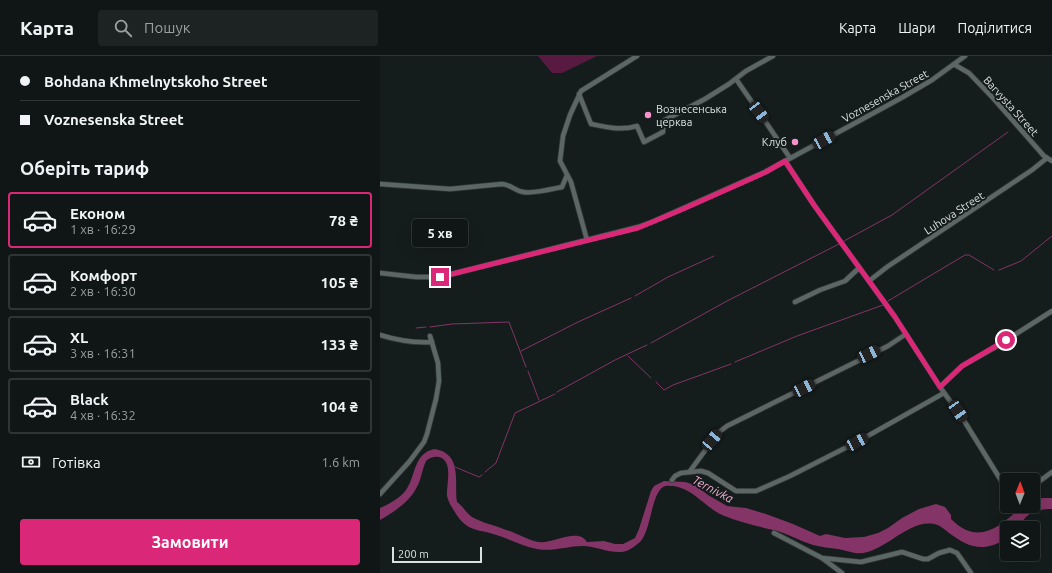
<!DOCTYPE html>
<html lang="uk">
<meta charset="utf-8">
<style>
:root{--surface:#0f1615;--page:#1d2322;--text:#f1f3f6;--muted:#9b9fa0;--line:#2f3534;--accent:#db2777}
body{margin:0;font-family:Ubuntu,sans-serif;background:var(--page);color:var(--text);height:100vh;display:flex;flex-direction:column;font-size:15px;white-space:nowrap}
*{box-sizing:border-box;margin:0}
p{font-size:13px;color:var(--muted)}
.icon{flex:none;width:22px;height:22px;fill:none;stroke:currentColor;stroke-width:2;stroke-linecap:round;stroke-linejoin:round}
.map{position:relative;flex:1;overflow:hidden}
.side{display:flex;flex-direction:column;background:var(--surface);width:380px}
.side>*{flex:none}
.hud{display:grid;align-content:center;height:88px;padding:0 20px;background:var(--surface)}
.needle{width:26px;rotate:1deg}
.tools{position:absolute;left:620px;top:417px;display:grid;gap:8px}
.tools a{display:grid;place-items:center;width:40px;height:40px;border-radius:4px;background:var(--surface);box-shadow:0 4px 16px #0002,0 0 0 1px var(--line);font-size:20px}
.scale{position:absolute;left:12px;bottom:10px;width:90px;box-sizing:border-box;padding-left:4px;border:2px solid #dae0df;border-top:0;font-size:11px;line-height:14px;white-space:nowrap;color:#dae0df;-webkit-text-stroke:3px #141d1c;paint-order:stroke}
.end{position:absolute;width:18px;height:18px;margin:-9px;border:5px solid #db2777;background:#fff;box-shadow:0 0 0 2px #fff}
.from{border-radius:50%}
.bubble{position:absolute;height:28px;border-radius:4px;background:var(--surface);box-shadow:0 4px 16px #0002,0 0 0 1px var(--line);font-size:13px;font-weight:700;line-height:28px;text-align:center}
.car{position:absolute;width:12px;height:24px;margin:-12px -6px;border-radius:5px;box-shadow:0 0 3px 1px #0007;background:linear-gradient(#222 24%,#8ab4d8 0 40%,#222 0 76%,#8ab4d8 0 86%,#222 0)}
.hud b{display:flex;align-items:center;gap:14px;height:38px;font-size:15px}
.hud b+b{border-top:1px solid var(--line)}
.hud i{width:10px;height:10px;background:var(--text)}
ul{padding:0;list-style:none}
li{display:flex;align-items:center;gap:12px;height:56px;margin:0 8px 6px;padding:0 12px;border:2px solid var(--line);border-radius:4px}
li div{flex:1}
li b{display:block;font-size:15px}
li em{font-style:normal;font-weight:700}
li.selected{border-color:var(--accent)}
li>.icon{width:36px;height:36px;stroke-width:1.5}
h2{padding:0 20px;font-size:18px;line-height:48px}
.pay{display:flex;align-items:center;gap:10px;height:44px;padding:0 20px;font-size:15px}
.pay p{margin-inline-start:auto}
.cta{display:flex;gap:8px;margin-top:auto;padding:8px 20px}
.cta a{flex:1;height:46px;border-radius:4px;background:var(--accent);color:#fff;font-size:16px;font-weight:700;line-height:46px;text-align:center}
header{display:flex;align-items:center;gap:24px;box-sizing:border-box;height:56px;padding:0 20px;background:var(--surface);border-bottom:1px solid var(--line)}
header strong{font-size:19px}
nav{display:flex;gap:22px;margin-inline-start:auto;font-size:14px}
.search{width:280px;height:36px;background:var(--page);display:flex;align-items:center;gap:10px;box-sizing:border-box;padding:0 14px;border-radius:4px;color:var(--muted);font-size:15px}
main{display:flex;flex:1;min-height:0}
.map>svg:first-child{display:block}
.green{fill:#591a42}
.water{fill:#843466}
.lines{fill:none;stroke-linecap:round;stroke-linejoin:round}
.stream{stroke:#843466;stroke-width:1}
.minor-casing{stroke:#323736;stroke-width:6}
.minor{stroke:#5c6765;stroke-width:4.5}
.route{stroke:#db2777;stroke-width:5}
.poi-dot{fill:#f890cc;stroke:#141d1c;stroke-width:1.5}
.labels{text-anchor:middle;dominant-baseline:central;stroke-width:4;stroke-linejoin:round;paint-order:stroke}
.street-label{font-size:11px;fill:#dae0df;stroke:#141d1c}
.poi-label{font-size:11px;fill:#dae0df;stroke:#141d1c;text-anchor:start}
.water-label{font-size:12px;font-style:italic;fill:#f3aed4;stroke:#141d1c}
</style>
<header>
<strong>Карта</strong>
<div class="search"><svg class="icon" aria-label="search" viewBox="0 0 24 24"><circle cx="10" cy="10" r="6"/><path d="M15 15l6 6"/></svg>Пошук</div>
<nav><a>Карта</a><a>Шари</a><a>Поділитися</a></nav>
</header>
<main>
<section class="side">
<div class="hud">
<b><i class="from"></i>Bohdana Khmelnytskoho Street</b>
<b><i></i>Voznesenska Street</b>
</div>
<h2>Оберіть тариф</h2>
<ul>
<li class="selected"><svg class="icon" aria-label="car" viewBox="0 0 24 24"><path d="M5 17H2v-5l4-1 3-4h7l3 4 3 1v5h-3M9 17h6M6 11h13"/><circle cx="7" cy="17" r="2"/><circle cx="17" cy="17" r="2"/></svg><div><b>Економ</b><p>1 хв · 16:29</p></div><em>78 ₴</em></li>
<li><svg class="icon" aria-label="car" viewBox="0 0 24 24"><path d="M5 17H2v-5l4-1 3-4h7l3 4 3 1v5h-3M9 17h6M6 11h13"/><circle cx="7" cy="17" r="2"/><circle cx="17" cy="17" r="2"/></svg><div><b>Комфорт</b><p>2 хв · 16:30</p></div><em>105 ₴</em></li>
<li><svg class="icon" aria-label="car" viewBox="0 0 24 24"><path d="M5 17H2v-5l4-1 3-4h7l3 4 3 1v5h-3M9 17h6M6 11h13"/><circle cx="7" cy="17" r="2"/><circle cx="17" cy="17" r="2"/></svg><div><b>XL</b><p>3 хв · 16:31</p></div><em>133 ₴</em></li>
<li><svg class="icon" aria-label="car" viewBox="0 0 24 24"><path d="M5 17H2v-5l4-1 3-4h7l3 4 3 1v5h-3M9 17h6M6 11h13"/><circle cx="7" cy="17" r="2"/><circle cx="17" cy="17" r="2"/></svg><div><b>Black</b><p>4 хв · 16:32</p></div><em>104 ₴</em></li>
</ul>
<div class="pay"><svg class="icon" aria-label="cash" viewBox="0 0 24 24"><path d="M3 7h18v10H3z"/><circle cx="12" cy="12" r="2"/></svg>Готівка<p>1.6 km</p></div>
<div class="cta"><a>Замовити</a></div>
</section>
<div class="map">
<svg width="672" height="517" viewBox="0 0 672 517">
<rect width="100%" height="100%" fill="#141d1c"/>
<!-- green -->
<polygon class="green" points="158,0 217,0 182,17 172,17"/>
<!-- water -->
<path class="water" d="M54,393c29,4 20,33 23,53 6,4 9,11 15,15 10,6 23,8 34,13 11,3 21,10 32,12 15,2 40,-15 49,0l17,-1 11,3h8l12,-6 4,-9 12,-38 3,-5 10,-5 21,1 10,3 13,10 19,11 19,2 20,6 27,10 27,12 6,-2 19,4 19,-1 14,-4 10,-5 14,-10 17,-9 17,-5 9,3 6,8v4c28,28 49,7 72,-13h10v-6l10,-2h9v11c-9,0 -19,1 -26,8 -3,3 -5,8 -8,11h-11v10c-23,15 -38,10 -58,-5 -5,-4 -9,-8 -15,-9 -28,-5 -52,33 -79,29 -6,-1 -11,-3 -17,-4 -8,-1 -17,-2 -25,-4 -13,-4 -26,-12 -40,-15 -17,-4 -34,-8 -51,-15 -17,-8 -29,-26 -48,-29 -3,0 -8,-1 -11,1 -12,8 -12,44 -23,55 -5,4 -12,10 -19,10 -12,1 -26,-6 -38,-6 -16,0 -30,6 -46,3 -16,-3 -29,-11 -44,-15 -8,-3 -17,-3 -24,-7 -7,-4 -12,-11 -16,-18 -3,-4 -5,-9 -6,-13 -1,-11 7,-35 -8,-39 -5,-1 -10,1 -13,4 -3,6 -4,13 -6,19 -7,20 -23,30 -40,40v-12c9,-4 20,-10 26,-18 10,-14 7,-36 28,-41z"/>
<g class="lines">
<!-- stream -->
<g class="stream">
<polyline points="464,185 512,159 628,76"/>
<polyline points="619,214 641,205 672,180"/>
<polyline points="255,240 288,221 334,200"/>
<polyline points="508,245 585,199 589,199 614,214"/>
<polyline points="50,271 72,268 129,266 146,311"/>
<polyline points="36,272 46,271"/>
<polyline points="271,287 347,245 459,188"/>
<polyline points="141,295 198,266 251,242"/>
<polyline points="248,300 271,322"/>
<polyline points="355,306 417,280 503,249"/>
<polyline points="148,315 159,344"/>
<polyline points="276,326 284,334 293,329 351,308"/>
<polyline points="177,336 235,304 267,289"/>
<polyline points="75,411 99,421 102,419"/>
<polyline points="105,416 116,407 135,357 175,338"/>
</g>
<!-- minor casing -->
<g class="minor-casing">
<g id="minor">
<polyline points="575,9 589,17 613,42 664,100 672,105"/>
<polyline points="356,23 385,65 410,102"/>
<path d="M199,38l12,30c15,3 30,7 46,2l7,16 19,-10v-11l42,-22 24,-15 17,-13 27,-15"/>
<polyline points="405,105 434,149 515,261 560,331 583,363 627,434"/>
<path d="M0,128l70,5 52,-5c10,1 13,7 21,8 9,2 29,-3 39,-5l5,-12"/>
<polyline points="207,184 191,126 180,105 183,80 190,59 201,35 257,0"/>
<polyline points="0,217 36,221 60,221 258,171 272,166 385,116 523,41 552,24 585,0"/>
<polyline points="489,225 507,211 652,114 667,102"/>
<polyline points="415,246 440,234 465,225 479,212"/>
<path d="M0,279c16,5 35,8 52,7"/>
<polyline points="560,331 582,310 614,292 672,255"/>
<polyline points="310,415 338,377 347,370 508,290 526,278"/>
<polyline points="292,424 295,420 301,417 321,415 328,417 356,435 376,435 410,420 477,386 564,337"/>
<polyline points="653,430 672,416"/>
<polyline points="0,438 29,406 44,386 47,378 56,343 59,325 58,307 50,280"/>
<polyline points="394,477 442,502 462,517"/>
<polyline points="442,502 481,506 522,496 543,503 548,503 559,497 570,494 577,497 591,517"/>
</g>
</g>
<!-- minor -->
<use href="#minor" class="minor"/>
</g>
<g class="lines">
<!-- route -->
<polyline class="route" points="60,221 258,172 301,154 386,116 405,105 434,149 515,261 560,331 582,310 626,284"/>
</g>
<!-- markers -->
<g class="poi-dot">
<circle cx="268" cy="59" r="4"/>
<circle cx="415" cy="86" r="4"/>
</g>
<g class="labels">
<!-- street labels -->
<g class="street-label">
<text transform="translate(505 40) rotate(-29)">Voznesenska Street</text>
<text transform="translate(631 50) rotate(48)">Barvysta Street</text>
<text transform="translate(574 157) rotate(-33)">Luhova Street</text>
</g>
<!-- poi labels -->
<g class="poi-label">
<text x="276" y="53">Вознесенська<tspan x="276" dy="13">церква</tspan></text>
<text x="407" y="86" text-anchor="end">Клуб</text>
</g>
<!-- water labels -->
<g class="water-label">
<text transform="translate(333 433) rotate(28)">Ternivka</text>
</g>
</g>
</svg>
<div class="tools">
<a><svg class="needle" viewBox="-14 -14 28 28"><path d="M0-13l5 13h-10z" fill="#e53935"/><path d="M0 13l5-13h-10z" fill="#9b9fa0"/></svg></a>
<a><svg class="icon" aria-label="layers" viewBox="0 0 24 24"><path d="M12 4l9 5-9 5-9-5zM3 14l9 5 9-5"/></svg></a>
</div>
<div class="scale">200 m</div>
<i class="end from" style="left:626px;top:284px"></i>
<i class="end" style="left:60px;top:221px"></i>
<div class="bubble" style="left:32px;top:163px;width:56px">5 хв</div>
<i class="car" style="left:379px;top:56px;rotate:143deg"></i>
<i class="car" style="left:444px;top:84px;rotate:61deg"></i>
<i class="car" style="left:489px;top:298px;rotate:65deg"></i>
<i class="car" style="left:424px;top:332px;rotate:63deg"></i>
<i class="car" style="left:578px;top:355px;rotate:146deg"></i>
<i class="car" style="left:332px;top:384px;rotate:40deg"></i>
<i class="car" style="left:477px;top:386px;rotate:62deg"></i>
</div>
</main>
